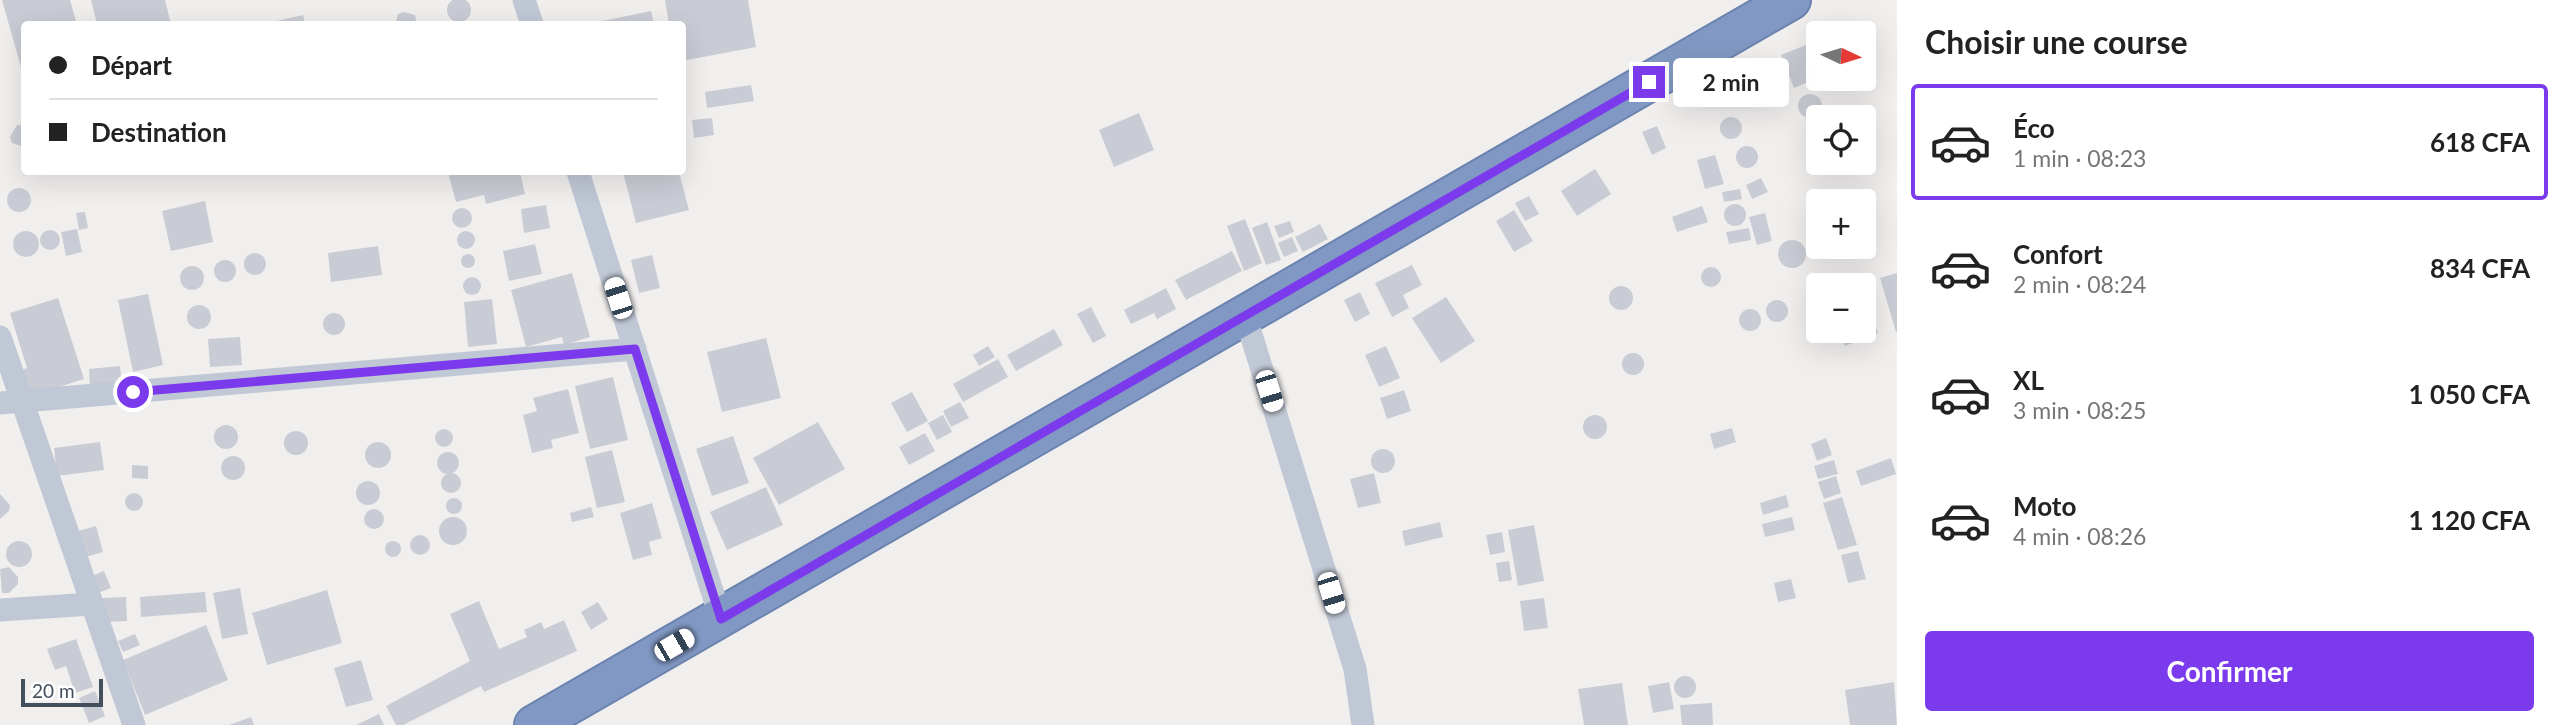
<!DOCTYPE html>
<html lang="fr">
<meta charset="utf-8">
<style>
:root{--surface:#fff;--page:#f6f6f6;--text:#222;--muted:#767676;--line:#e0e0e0;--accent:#7c3aed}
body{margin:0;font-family:Lato,sans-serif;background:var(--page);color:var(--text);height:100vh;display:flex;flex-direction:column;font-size:26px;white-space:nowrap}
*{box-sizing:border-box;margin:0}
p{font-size:23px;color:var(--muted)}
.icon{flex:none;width:38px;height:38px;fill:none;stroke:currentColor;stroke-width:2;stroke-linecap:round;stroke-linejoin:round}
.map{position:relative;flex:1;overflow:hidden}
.panel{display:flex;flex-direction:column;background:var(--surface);width:665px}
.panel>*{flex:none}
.banner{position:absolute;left:21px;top:21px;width:665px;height:154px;border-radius:7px;box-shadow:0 7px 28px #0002;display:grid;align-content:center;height:154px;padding:0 28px;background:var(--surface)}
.needle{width:46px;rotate:94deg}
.controls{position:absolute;left:1806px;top:21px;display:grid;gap:14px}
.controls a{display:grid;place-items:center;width:70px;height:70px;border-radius:7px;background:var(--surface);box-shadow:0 7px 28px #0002;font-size:35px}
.scale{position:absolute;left:21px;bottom:18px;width:82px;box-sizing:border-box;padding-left:7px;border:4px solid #444f5e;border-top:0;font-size:19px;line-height:24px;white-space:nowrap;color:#444f5e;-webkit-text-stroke:5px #fff;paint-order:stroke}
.end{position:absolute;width:32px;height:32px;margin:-16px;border:9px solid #7c3aed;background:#fff;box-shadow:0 0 0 4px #fff}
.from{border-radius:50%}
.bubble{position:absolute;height:49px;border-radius:7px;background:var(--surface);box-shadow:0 7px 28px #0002;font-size:23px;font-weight:700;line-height:49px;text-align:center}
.car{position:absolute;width:21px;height:42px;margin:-21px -10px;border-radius:9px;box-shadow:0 0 5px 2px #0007;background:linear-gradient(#fff 24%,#345 0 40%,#fff 0 76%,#345 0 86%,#fff 0)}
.banner b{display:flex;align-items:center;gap:24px;height:66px;font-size:26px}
.banner b+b{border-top:2px solid var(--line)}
.banner i{width:18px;height:18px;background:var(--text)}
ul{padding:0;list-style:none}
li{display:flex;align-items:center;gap:21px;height:116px;margin:0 14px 10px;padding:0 14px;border:4px solid transparent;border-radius:7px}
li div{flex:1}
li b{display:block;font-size:26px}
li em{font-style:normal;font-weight:700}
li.current{border-color:var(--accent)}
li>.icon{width:63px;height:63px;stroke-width:1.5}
h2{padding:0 28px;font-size:32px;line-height:84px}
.cta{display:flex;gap:14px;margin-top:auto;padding:14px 28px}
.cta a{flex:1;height:80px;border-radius:7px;background:var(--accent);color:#fff;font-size:28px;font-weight:700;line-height:80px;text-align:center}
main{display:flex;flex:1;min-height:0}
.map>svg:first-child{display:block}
.building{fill:#caccd5}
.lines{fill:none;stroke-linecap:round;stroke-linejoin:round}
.highway-casing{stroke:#6b83af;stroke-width:42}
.street{stroke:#c0c8d5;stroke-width:23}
.highway{stroke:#8098c3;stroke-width:38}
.route{stroke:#7c3aed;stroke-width:9}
</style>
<main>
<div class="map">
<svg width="1897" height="725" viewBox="0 0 1897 725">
<rect width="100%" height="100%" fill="#f1efee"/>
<!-- building -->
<g class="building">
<circle cx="459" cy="10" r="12"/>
<polygon points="2,0 70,0 77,24 24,24 24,78"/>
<polygon points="91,0 165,0 171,24 97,24"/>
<polygon points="665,0 748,0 756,47 682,61 682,24 669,24"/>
<polygon points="651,11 654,24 593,24 593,23"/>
<polygon points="404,12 415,15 417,24 395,24 398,14"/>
<polygon points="303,15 305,24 268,24 267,23"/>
<polygon points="1818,35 1818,78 1794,88 1781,55 1811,43 1810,39"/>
<polygon points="1759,59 1773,88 1755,97 1742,68"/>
<polygon points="751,85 754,101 707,108 705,92"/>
<circle cx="1810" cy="106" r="12"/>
<polygon points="1139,113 1154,150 1114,167 1099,130"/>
<circle cx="1731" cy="128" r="11"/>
<polygon points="712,118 714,135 694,138 692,120"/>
<polygon points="17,125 24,125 24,147 12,143 10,137"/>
<polygon points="1657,126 1666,148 1652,155 1642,132"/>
<circle cx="1747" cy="157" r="11"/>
<polygon points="1715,155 1724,184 1705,189 1697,160"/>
<polygon points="1595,169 1611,194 1577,216 1561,191"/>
<polygon points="448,172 520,172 525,194 486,204 484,195 456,202"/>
<polygon points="623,172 679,172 689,210 636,223"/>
<polygon points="1761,178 1768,192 1752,199 1746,185"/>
<circle cx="19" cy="200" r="12"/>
<polygon points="1740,189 1742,199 1724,202 1722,192"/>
<polygon points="1529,196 1539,214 1525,221 1515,203"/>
<polygon points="205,201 213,242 171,251 162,211"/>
<circle cx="1735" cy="215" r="11"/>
<polygon points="546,205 550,228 524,233 521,209"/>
<polygon points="1702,206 1708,222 1677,232 1672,217"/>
<circle cx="462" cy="218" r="10"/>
<polygon points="1514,210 1533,241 1514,252 1496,221"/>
<polygon points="85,212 88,228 79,230 76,213"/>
<polygon points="1765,213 1772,241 1757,245 1749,217"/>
<polygon points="1245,219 1262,263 1244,271 1227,226"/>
<polygon points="1290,221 1294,232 1279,238 1274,226"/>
<polygon points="1267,222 1281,260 1266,265 1252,228"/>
<polygon points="1320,224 1328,239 1303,252 1295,237"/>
<polygon points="1749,228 1751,240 1729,244 1726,232"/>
<polygon points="77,229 82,252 66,256 61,232"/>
<circle cx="50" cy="240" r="10"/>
<circle cx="466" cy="240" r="9"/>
<circle cx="26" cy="244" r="13"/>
<polygon points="1292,237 1298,251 1284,257 1278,243"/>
<circle cx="1792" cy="254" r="14"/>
<polygon points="535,244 542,274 509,281 503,251"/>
<polygon points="378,246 382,275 331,282 328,253"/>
<polygon points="1232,251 1242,271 1186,300 1175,280"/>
<circle cx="255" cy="264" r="11"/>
<circle cx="468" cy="261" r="7"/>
<polygon points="652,255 660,288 639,293 631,260"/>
<circle cx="225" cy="271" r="11"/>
<polygon points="1412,265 1422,285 1403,295 1409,308 1392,317 1375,283"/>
<circle cx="192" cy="278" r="12"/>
<circle cx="1711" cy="277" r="10"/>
<polygon points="572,273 590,337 564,345 562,337 526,347 511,290"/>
<polygon points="1897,273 1897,332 1896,332 1880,278"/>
<circle cx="472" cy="286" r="9"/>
<circle cx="1621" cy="298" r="12"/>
<polygon points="1166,288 1176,309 1157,319 1154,313 1131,324 1124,310"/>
<polygon points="1360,292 1370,314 1355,322 1344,300"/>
<polygon points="148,294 163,365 133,372 118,300"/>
<polygon points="1446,297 1475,341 1441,363 1412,318"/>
<polygon points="58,298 84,379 27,397 19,371 27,368 10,313"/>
<polygon points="492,299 497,344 468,347 464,302"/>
<circle cx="1777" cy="311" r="11"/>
<circle cx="199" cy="317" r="12"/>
<polygon points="1091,307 1106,336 1093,343 1077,314"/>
<circle cx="1750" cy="320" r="11"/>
<circle cx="334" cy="324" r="11"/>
<polygon points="1872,317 1878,333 1845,346 1839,331 1864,331 1864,320"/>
<polygon points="1054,329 1063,345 1016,371 1007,355"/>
<polygon points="240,337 242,365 210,367 208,339"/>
<polygon points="766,338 781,398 722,412 707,352"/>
<polygon points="988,346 995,357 979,366 973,355"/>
<polygon points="1386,346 1400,378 1379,387 1365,355"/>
<circle cx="1633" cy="364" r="11"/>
<polygon points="998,359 1008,377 963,402 953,384"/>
<polygon points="120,366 122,385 90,387 89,369"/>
<polygon points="613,377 628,440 590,449 575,386"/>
<polygon points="568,389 579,433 551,440 553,448 532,453 523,415 537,411 533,398"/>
<polygon points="1404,390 1411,411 1387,419 1380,398"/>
<polygon points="912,392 928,421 907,432 891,403"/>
<polygon points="960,402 969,418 951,427 943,411"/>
<polygon points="943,415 952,432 937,440 928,423"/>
<circle cx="1595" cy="427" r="12"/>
<polygon points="818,422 845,469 779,505 753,458"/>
<circle cx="226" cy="437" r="12"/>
<polygon points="1732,428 1736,442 1714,449 1710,434"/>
<circle cx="444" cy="438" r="9"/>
<circle cx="296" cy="443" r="12"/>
<polygon points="925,433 935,451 909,465 899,447"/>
<polygon points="733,436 749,483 712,496 696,449"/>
<polygon points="1826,438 1832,455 1817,461 1811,444"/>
<circle cx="378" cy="455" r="13"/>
<polygon points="100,442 104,470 57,476 54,448"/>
<circle cx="1383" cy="461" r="12"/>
<polygon points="612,450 625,502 597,508 585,457"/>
<circle cx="448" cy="463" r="11"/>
<circle cx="233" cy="468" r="12"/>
<polygon points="1891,458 1896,474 1861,486 1856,471"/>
<polygon points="1834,460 1838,474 1818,479 1814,466"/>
<polygon points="132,465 148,466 148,479 132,478"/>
<circle cx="451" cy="483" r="10"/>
<polygon points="1374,473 1381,503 1358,508 1350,479"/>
<polygon points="1836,476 1841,493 1824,499 1818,482"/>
<circle cx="368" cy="493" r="12"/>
<polygon points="766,487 783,525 727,550 710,512"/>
<circle cx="134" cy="502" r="9"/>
<polygon points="0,494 10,505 9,511 0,519"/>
<polygon points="1786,495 1789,507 1763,515 1760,503"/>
<polygon points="1842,497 1857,545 1838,550 1823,503"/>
<circle cx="454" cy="506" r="8"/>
<polygon points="652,503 662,538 649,542 652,555 633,560 620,513"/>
<polygon points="591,507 594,517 572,522 570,513"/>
<circle cx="374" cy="519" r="10"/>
<circle cx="453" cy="531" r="14"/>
<polygon points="1792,517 1795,530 1765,537 1762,524"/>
<polygon points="1440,522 1443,537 1405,546 1402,531"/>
<polygon points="1534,525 1544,581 1518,586 1508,530"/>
<polygon points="96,526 103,552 86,557 78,531"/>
<polygon points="1502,532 1505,552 1490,555 1486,535"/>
<circle cx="420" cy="545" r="10"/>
<circle cx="19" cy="554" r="13"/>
<circle cx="393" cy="549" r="8"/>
<polygon points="1858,551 1866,579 1848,583 1841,555"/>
<polygon points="1509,561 1512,580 1499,582 1496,563"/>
<polygon points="9,567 18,577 18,584 9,593 2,593 0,569"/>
<polygon points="104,571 111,588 98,593 92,576"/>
<polygon points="1791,579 1796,598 1778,602 1774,583"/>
<polygon points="240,588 248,634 222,639 213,593"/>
<polygon points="327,590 342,643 267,665 252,613"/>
<polygon points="205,592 207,612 141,617 140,597"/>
<polygon points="126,597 127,621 103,622 102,598"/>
<polygon points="1544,598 1548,628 1524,631 1520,601"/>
<polygon points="479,601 499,649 527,637 524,630 541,622 544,629 564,620 577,651 484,692 481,686 403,725 396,725 386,706 470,661 450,614"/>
<polygon points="598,602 608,619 591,630 581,612"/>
<polygon points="206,625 228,680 145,715 123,660"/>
<polygon points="135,634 140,645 123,652 118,641"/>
<polygon points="76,639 93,687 75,693 66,666 55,670 47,649"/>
<polygon points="361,660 373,700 346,707 334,668"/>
<circle cx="1685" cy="687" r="11"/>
<polygon points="1669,682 1674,709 1653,713 1648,686"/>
<polygon points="1894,682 1897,725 1850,725 1845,690"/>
<polygon points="1622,683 1628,725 1584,725 1578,689"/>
<polygon points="95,691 105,716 89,723 79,698"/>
<polygon points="1712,703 1713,725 1682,725 1680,705"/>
<polygon points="379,714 384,725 356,725"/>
<polygon points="251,717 254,725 229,725"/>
</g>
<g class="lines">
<!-- highway casing -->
<g class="highway-casing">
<polyline id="highway" points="534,725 1791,0"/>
</g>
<!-- street -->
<g class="street">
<polyline points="524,0 532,24"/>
<polyline points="578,172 721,619"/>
<polyline points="1245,315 1355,669 1363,725"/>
<polyline points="0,337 134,725"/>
<polyline points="0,403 635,349"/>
<polyline points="0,610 92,604"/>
</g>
<!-- highway -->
<use href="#highway" class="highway"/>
</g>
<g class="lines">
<!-- route -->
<polyline class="route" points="133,392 635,349 721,619 1649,82"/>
</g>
</svg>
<div class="controls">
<a><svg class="needle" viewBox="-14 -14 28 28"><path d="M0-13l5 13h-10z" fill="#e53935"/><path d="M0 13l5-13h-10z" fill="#767676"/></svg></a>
<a><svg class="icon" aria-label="locate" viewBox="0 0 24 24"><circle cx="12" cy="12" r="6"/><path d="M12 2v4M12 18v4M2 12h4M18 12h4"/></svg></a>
<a>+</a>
<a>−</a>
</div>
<div class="scale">20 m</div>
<i class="end from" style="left:133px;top:392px"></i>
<i class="end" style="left:1649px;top:82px"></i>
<div class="bubble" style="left:1673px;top:58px;width:116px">2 min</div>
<i class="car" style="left:618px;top:298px;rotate:342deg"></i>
<i class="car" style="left:1269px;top:391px;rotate:163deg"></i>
<i class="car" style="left:1331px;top:593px;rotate:163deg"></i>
<i class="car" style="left:674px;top:645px;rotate:60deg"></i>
<div class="banner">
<b><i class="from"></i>Départ</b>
<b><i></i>Destination</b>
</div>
</div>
<section class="panel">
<h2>Choisir une course</h2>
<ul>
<li class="current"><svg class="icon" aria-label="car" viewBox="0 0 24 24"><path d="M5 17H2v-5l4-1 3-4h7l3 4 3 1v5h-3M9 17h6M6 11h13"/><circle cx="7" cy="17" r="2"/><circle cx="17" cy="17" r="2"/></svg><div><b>Éco</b><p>1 min · 08:23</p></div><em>618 CFA</em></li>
<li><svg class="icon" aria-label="car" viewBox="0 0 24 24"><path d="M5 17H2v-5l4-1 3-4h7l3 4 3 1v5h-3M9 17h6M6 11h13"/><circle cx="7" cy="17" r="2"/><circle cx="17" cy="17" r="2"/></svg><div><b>Confort</b><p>2 min · 08:24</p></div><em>834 CFA</em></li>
<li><svg class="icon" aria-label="car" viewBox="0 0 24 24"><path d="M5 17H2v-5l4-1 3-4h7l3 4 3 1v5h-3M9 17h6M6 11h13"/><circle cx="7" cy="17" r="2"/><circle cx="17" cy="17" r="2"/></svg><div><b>XL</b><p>3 min · 08:25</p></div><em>1 050 CFA</em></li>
<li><svg class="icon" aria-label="car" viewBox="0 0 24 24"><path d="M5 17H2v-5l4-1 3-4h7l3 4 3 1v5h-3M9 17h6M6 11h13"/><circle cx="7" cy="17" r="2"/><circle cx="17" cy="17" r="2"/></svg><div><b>Moto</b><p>4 min · 08:26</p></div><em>1 120 CFA</em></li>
</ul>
<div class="cta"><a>Confirmer</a></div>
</section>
</main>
